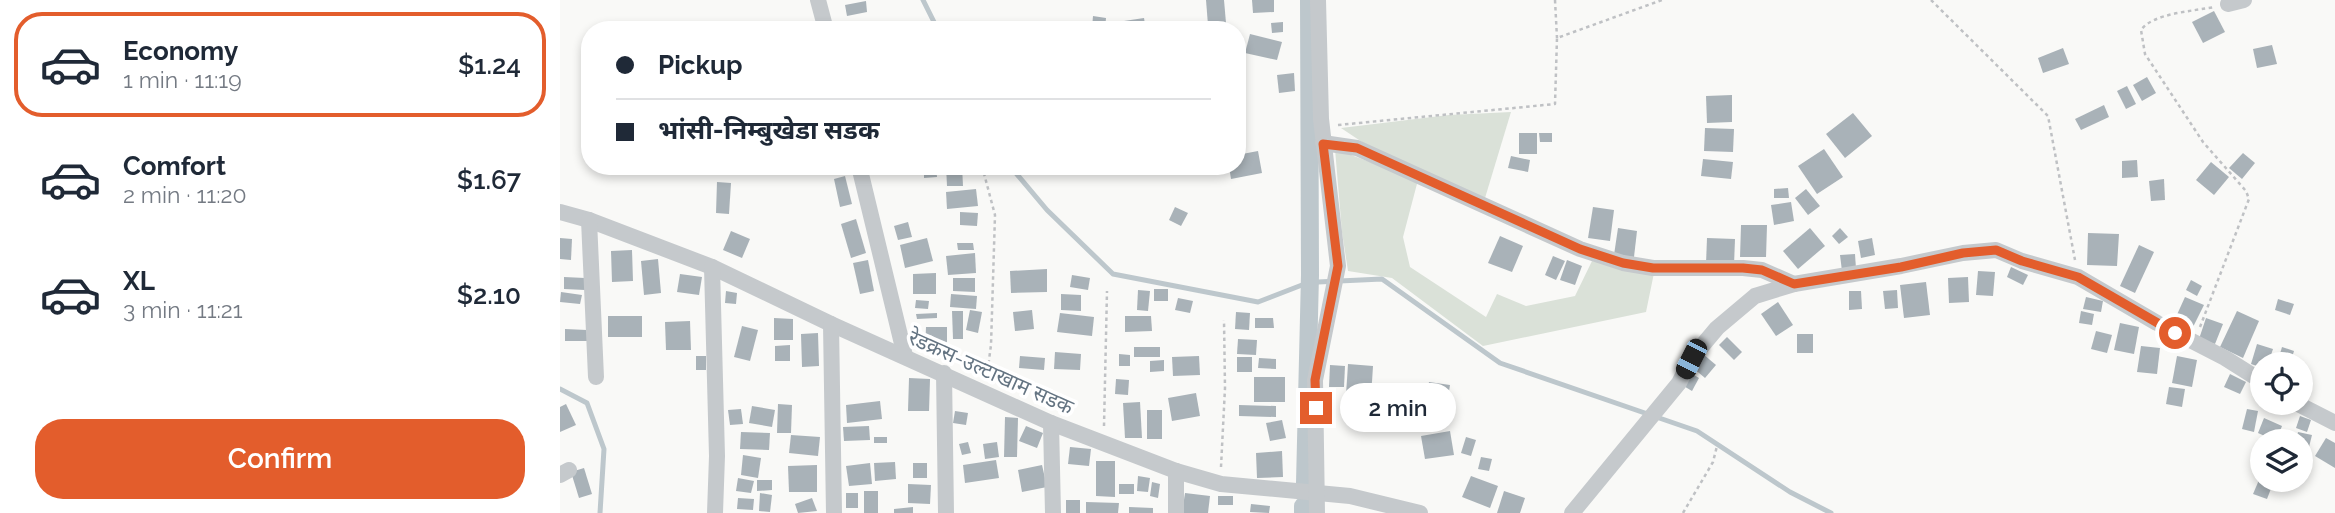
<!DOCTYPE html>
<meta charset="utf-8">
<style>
:root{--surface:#fff;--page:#f2f2f3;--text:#1f2937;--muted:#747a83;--line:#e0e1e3;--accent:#e35d2c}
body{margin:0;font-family:Raleway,"Noto Sans Devanagari",sans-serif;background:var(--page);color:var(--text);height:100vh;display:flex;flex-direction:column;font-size:26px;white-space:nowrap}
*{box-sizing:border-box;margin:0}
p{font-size:23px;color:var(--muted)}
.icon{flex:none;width:38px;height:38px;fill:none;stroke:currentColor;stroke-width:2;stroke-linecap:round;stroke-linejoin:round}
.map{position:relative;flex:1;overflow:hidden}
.sheet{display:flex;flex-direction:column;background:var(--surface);width:560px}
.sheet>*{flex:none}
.banner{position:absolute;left:21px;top:21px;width:665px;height:154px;border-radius:28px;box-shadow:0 4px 10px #0003;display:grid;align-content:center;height:154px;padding:0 35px;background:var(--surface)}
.tools{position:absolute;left:1690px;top:352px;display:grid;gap:14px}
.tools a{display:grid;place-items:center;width:63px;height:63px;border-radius:50%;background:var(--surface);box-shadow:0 4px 10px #0003;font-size:35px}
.end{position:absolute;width:32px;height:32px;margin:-16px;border:9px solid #e35d2c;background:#fff;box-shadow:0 0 0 4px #fff}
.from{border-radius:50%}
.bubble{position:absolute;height:49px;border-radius:24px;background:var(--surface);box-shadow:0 4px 10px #0003;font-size:23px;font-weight:600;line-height:49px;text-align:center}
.car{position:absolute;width:21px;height:42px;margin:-21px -10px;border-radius:9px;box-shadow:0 0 5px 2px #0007;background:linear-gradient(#222 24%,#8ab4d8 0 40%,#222 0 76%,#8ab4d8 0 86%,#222 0)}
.banner b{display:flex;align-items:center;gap:24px;height:66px;font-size:26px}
.banner b+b{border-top:2px solid var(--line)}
.banner i{width:18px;height:18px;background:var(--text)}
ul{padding:12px 0 0;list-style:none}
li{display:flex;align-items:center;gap:21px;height:105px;margin:0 14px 10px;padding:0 21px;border:4px solid transparent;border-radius:28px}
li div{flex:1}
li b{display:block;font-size:26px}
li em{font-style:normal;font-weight:600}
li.current{border-color:var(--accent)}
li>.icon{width:63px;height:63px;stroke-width:1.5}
.button{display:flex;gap:14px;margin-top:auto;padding:14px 35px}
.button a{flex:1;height:80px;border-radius:28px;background:var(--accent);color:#fff;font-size:28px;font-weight:600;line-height:80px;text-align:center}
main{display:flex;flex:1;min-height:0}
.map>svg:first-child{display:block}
.green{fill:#dae1d8}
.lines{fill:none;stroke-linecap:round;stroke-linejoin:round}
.stream{stroke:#bdc7cc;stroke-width:5}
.canal{stroke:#bdc7cc;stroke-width:18}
.building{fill:#a9b2b8}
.path{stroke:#bfc1c4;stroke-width:2.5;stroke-dasharray:3.5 3.5;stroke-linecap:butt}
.minor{stroke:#c5c9cc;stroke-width:16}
.route{stroke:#e35d2c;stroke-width:9}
.labels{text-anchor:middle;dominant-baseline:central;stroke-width:7;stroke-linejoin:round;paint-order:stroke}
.street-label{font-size:21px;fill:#647482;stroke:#fff}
</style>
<main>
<section class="sheet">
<ul>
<li class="current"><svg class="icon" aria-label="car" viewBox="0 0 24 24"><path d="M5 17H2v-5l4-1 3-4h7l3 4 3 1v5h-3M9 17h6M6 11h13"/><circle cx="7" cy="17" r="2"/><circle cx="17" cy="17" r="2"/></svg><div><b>Economy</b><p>1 min · 11:19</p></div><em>$1.24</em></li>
<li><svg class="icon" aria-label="car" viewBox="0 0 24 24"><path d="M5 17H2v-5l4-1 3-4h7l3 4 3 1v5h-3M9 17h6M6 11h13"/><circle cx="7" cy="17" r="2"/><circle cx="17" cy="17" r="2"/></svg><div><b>Comfort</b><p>2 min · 11:20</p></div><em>$1.67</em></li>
<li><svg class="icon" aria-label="car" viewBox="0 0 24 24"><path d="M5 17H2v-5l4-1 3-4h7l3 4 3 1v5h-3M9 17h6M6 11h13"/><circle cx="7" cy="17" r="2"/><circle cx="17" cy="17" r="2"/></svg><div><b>XL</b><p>3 min · 11:21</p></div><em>$2.10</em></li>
</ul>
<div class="button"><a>Confirm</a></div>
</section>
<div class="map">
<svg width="1775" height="513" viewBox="0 0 1775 513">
<rect width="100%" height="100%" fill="#f9f9f7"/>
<!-- green -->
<g class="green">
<polygon points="951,112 925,198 817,152 781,128 889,115"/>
<polygon points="775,149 858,180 843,237 850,267 926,317 937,294 966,306 1015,296 1032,261 1094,273 1086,312 923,346 832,278 788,271 782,232"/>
</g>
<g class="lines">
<!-- stream -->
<g class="stream">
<polyline points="363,0 378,30"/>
<polyline points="450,166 487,210 553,274 698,302 742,285 758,282 822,279 940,363 1137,431 1230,492 1271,513"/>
<polyline points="0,389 27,403 44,449 40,513"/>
</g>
<!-- canal -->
<g class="canal">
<polyline points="745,483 750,275 749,0"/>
<polyline points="743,506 743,513"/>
</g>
</g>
<!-- building -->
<g class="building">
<polygon points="646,0 664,0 666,23 648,25"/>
<polygon points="692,0 714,0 714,12 693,13"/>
<polygon points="306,1 307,12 287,16 285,5"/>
<polygon points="1654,11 1665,32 1643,43 1632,22"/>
<polygon points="533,16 546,18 545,29 532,28"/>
<polygon points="584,18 586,30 565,30 564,21"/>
<polygon points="723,22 723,32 712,33 711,23"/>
<polygon points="690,34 722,42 717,60 685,53"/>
<polygon points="1712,45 1717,64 1697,68 1693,49"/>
<polygon points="1503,48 1509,64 1483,73 1478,58"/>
<polygon points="734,73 735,91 719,93 717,75"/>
<polygon points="1587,77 1596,93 1582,101 1573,85"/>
<polygon points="1567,86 1576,104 1566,109 1557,91"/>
<polygon points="1172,95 1172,122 1147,123 1146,96"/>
<polygon points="1544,105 1549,117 1521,130 1515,119"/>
<polygon points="1293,113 1312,136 1285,158 1266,134"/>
<polygon points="1145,128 1174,129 1173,152 1144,151"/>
<rect x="959" y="133" width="18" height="21"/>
<polygon points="979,133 992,133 992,142 980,142"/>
<polygon points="1264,149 1283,177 1257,194 1238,166"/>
<polygon points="698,151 702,173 671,179 669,166 677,166 677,155"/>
<polygon points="1683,153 1695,163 1682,179 1669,168"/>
<polygon points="951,156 970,160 968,172 948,168"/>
<polygon points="1143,159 1173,162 1171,179 1141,176"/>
<polygon points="1577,160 1578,177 1562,178 1562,161"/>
<polygon points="1651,162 1669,177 1654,195 1636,180"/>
<polygon points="364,166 376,166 377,177 364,178"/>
<polygon points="386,166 402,166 403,186 387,186"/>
<polygon points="285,176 292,204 280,207 274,179"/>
<polygon points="1604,179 1605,200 1591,201 1589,181"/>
<polygon points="157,182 171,183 169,214 156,213"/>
<polygon points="1228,188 1229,198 1214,198 1214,189"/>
<polygon points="416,189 418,206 387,209 386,192"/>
<polygon points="1246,189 1260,206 1248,215 1235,198"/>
<polygon points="1231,202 1234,221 1214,225 1211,205"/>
<polygon points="615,207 628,213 621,226 609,220"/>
<polygon points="1033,207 1054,210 1050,241 1028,238"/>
<polygon points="400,212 418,213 417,226 400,225"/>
<polygon points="296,219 306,253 291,258 281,224"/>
<polygon points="348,222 352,237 338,240 334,226"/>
<polygon points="1181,225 1207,225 1206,257 1180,257"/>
<polygon points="1058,228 1077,231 1074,257 1054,255"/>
<polygon points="1250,228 1265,246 1238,269 1223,251"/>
<polygon points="1280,228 1288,237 1279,244 1272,236"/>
<polygon points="171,231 190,239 182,258 163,250"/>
<polygon points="1528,233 1559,234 1557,266 1527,265"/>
<polygon points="940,236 963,246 952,272 928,263"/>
<polygon points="0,238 12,239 11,260 0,259"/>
<polygon points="367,238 373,261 345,268 340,245"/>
<polygon points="1147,238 1175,239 1174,265 1146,264"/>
<polygon points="1312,238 1315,255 1301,258 1298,241"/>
<polygon points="397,243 413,243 414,250 398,250"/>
<polygon points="1579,245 1594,252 1575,293 1560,286"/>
<polygon points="72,250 73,281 52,282 51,251"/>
<polygon points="415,253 416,273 388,275 386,256"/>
<polygon points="1295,254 1296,269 1282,271 1280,255"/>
<polygon points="993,256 1005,261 996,280 985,275"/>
<polygon points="98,259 101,293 84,295 81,261"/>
<polygon points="308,260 314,291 300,294 293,263"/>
<polygon points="1007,260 1022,266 1015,285 1000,280"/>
<polygon points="1451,267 1468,275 1463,285 1447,277"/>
<polygon points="487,269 487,292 451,293 450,271"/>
<polygon points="1418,271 1435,272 1433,296 1416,295"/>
<polygon points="376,273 376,294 353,294 353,274"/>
<polygon points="120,274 142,277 139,295 117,292"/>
<polygon points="512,275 530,278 528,290 510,287"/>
<polygon points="4,277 25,278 25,290 4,289"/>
<polygon points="1408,277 1409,302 1389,303 1388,278"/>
<polygon points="393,278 415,278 415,292 393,291"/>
<polygon points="1631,280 1642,286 1637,296 1626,290"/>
<polygon points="1366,282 1370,315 1344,318 1340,285"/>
<rect x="594" y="289" width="14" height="12"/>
<polygon points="578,290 590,291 588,311 577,310"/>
<polygon points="1337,290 1338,308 1325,309 1323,291"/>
<polygon points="166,291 177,293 176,304 165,303"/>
<polygon points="1289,291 1301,291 1302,309 1289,310"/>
<polygon points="1,292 22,295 20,304 0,302"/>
<polygon points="391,294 417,296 416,309 390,307"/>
<polygon points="501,294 521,295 521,311 501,310"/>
<polygon points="1526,297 1543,301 1541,312 1523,309"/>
<polygon points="1625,297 1644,305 1633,327 1615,319"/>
<polygon points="618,298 633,301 630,313 615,310"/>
<polygon points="1718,299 1734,304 1730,315 1715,310"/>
<polygon points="356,300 369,301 368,309 355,308"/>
<polygon points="1218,302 1233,325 1216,336 1201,314"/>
<polygon points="410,310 422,312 418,333 406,330"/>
<polygon points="472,310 474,329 455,331 453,312"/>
<polygon points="392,311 403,311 403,339 393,339"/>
<polygon points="1521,311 1534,314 1532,325 1519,323"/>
<polygon points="1677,311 1699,321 1683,358 1660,347"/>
<polygon points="676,312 690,313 689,330 675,329"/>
<polygon points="377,313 377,318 357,319 356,314"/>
<polygon points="500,313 534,317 532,336 497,332"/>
<rect x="48" y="316" width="34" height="21"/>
<polygon points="565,316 591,316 592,331 565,332"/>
<polygon points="214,318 233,319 233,340 214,340"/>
<polygon points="695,318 713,318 714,328 695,328"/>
<polygon points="1646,318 1663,324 1655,344 1639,339"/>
<polygon points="130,321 131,350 106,350 105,322"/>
<polygon points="1560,323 1579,327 1574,354 1554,350"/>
<polygon points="182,326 198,330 190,361 174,357"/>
<polygon points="366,327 387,327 387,349 365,350"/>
<polygon points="5,329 27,330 27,341 5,341"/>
<polygon points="1536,331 1552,335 1547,353 1531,349"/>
<polygon points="258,333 259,366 242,367 241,334"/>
<rect x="1237" y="334" width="16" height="19"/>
<rect x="351" y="336" width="12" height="12"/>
<polygon points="1167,337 1182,352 1174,360 1159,345"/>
<polygon points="678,339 697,340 696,355 677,354"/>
<polygon points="1697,344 1713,349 1708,364 1703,364 1703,368 1691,364"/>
<polygon points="230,345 230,361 215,361 215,346"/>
<polygon points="1581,346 1600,348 1597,374 1577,372"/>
<rect x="574" y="347" width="26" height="10"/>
<polygon points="1722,347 1734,351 1730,364 1717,364"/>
<polygon points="495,352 521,354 520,370 494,369"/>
<polygon points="559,354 570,355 570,366 559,366"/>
<polygon points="1143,354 1156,365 1145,378 1132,367"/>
<rect x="136" y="356" width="10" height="14"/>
<polygon points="460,356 485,358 484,370 459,368"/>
<polygon points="639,356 640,375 613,376 612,357"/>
<polygon points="1617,356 1637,360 1632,387 1612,383"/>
<rect x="677" y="357" width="15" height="15"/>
<polygon points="699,358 716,359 716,369 698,368"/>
<polygon points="604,360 604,371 590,372 590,361"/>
<polygon points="788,364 813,366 811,397 786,395"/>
<polygon points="770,365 785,366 784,387 769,387"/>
<polygon points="1129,372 1139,378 1132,391 1122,385"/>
<polygon points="1670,374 1686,382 1680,394 1664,387"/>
<rect x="694" y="377" width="31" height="25"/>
<polygon points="349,378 370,379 369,411 348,411"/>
<polygon points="556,379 569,380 568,395 555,394"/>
<polygon points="869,382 890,385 888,397 867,394"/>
<polygon points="1609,387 1625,389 1622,407 1606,404"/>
<polygon points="636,393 640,416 612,421 608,398"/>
<polygon points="320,401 322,419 287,423 286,405"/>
<polygon points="580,402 582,438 565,438 563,403"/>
<polygon points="6,404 16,425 0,432 0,407"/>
<polygon points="218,404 232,405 231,433 217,433"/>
<polygon points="679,405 716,406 716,417 679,416"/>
<polygon points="192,406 215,410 212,427 189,423"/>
<polygon points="181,409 183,424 170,425 168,410"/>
<polygon points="1687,409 1698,411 1694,432 1682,429"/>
<rect x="587" y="410" width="15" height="29"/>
<polygon points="395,411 408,413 406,425 393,423"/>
<polygon points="1740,416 1751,420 1747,432 1736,428"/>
<polygon points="445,417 458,418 457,457 444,457"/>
<polygon points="1704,418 1722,426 1716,441 1698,433"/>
<polygon points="722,420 726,438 710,441 706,423"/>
<polygon points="309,426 310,440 284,441 283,427"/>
<polygon points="466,426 483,433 477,448 459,441"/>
<polygon points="890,431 894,455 865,459 861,436"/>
<polygon points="181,432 210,433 209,450 180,449"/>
<polygon points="1738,432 1752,435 1746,459 1741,458 1741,441 1736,441"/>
<polygon points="231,435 260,437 258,456 229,453"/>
<rect x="314" y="437" width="13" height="6"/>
<polygon points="906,437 916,440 911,456 901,453"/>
<polygon points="1766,438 1775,443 1775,468 1755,456"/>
<polygon points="408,442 411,453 402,455 399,444"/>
<polygon points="437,442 439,457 425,459 423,444"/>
<polygon points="510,447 531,449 529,466 508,464"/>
<polygon points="722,451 723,477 697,478 696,453"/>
<polygon points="183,455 201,458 198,478 181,475"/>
<polygon points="921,457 932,459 929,471 918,469"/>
<polygon points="436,460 439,478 405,483 403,465"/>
<polygon points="536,461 555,461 555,497 536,496"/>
<polygon points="335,462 336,479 315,481 314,463"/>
<polygon points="310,463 312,484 289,486 286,466"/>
<rect x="353" y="463" width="14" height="15"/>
<polygon points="257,465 257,492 229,492 228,466"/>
<polygon points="482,465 487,487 462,492 458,470"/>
<polygon points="24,468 32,494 19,498 11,472"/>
<polygon points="578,476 590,478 588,492 577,491"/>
<polygon points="911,476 938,486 930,508 902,497"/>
<polygon points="178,478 194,481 191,493 176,491"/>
<polygon points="197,480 212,480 212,490 197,491"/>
<polygon points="1699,480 1712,486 1707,499 1693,494"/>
<polygon points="592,482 600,484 598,498 590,496"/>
<polygon points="348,484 371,485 370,504 348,503"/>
<rect x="559" y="484" width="15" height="10"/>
<rect x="304" y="491" width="14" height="22"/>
<polygon points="944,491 965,498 960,513 937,513"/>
<polygon points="200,493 212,495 210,512 199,511"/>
<rect x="286" y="493" width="12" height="15"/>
<polygon points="625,493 650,496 648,513 622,513"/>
<rect x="658" y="496" width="15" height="9"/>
<polygon points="178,498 194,499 193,510 177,509"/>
<polygon points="252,498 257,511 238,513 235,504"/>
<rect x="506" y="500" width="14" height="13"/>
<polygon points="526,502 559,503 558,513 526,513"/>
<polygon points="691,504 710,506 709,513 690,512"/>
<polygon points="353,507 353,513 334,513 334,509"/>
<polygon points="569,507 593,508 593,513 569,513"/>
</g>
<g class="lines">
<!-- path -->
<g class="path">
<polyline points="995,0 997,38"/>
<polyline points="1371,0 1488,116 1515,260"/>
<polyline points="778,125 995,104 997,38 1102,0"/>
<polyline points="422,166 435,215 431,345 427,375"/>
<path d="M1640,327l49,-128 -3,-8 -43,-49 -58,-88 -4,-24c12,-17 53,-19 74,-23"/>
<polyline points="544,426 547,291"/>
<polyline points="661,467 665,388 664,320"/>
<polyline points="1123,513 1153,462 1157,446"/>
</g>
<!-- minor -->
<g class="minor">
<polyline points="258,0 266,30"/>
<polyline points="1668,4 1684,0"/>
<polyline points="763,143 797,148 1020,249 1063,263 1093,268 1183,268 1202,270 1234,284"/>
<polyline points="299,166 345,356"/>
<polyline points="0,212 29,220 152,267 271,324 491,423 616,471 661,484 790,496 860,513"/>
<polyline points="29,220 36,377"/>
<polyline points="152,267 157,456 155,513"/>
<polyline points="271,324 274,513"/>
<polyline points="384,373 386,513"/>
<polyline points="1734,402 1775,423"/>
<polyline points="491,423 493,513"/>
<polyline points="0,475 9,470"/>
<polyline points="616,513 616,471"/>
<polyline points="757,513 755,380 778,266 761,119 758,0"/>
<polyline points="1012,513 1119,383 1131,359 1157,328 1195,296 1234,284 1341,266 1403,253 1436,250 1462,261 1518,277 1597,323 1665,358 1703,382"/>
</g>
</g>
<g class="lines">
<!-- route -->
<polyline class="route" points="756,408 755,380 778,266 763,144 797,148 1020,249 1063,263 1093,268 1183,268 1202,270 1234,284 1341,267 1403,253 1436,250 1462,261 1518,277 1615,333"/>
</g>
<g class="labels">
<!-- street labels -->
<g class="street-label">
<text transform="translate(431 372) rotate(24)">रेडक्रस-उल्टाखाम सडक</text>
</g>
</g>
</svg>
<div class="tools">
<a><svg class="icon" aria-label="locate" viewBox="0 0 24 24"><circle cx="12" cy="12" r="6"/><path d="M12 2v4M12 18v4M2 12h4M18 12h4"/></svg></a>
<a><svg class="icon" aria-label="layers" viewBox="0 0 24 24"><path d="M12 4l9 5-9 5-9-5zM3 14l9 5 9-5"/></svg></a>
</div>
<i class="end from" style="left:1615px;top:333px"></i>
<i class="end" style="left:756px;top:408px"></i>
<div class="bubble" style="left:780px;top:383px;width:116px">2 min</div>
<i class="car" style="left:1131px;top:359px;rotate:207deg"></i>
<div class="banner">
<b><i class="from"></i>Pickup</b>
<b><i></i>भांसी-निम्बुखेडा सडक</b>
</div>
</div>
</main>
